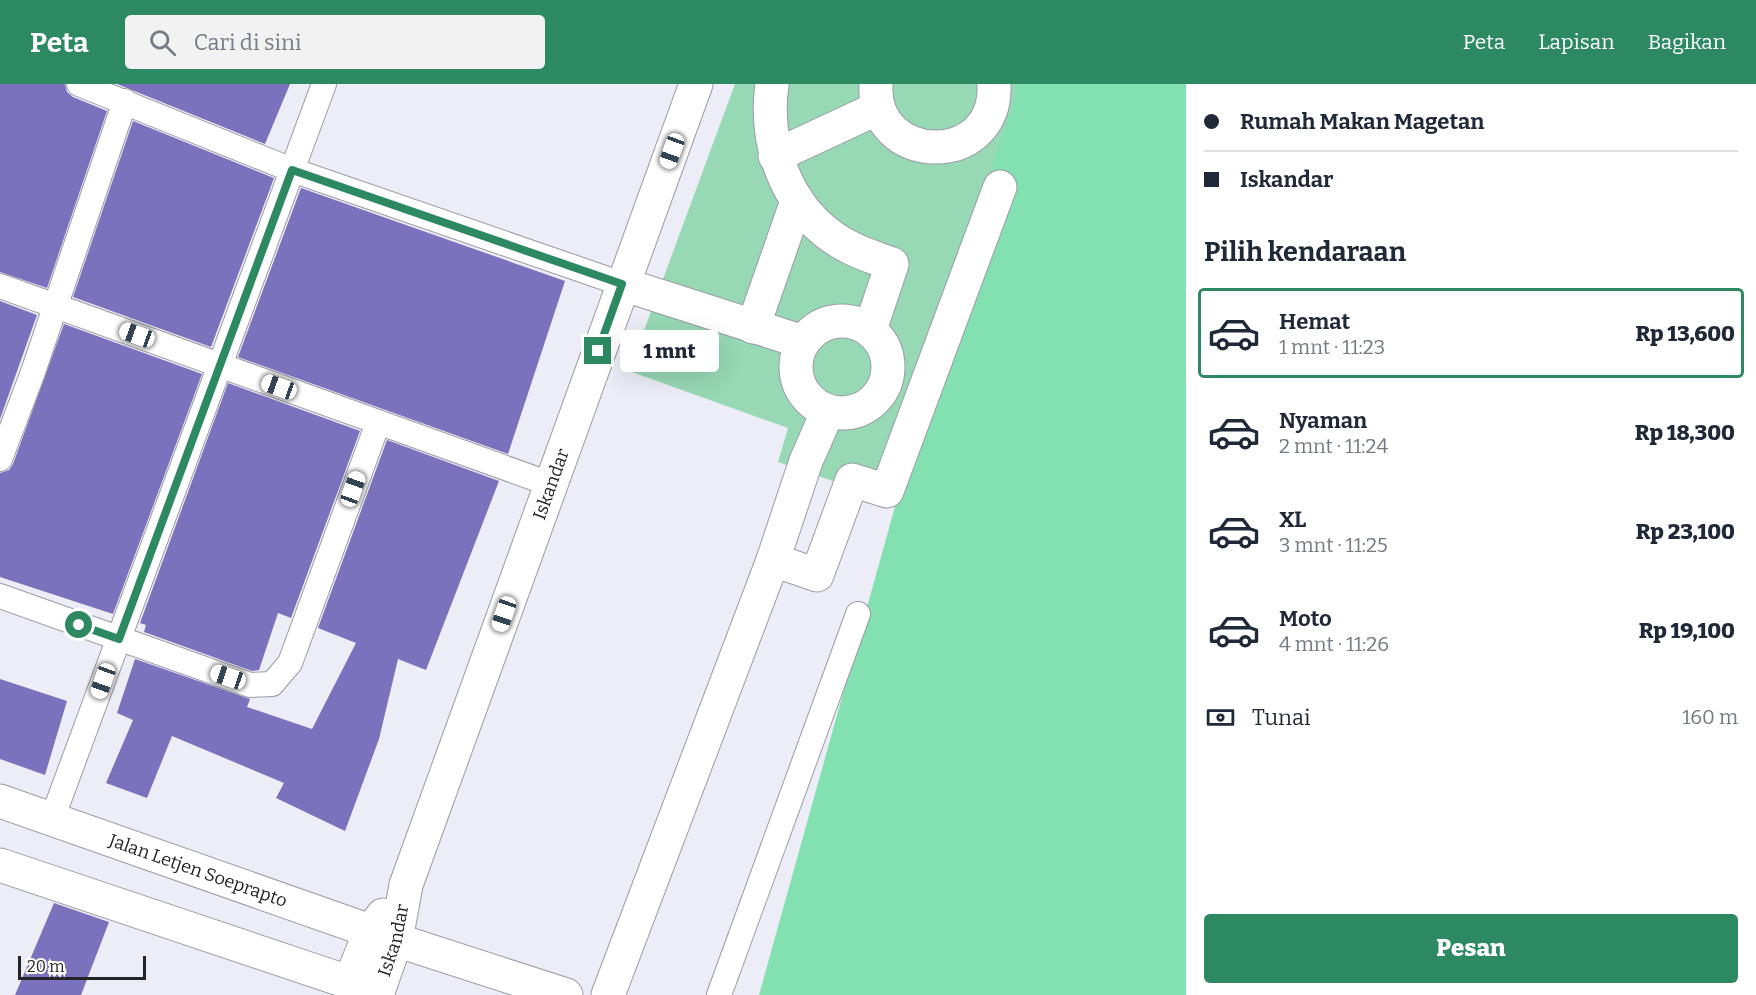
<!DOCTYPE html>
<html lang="id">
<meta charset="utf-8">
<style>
:root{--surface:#fff;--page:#f2f2f3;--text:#1f2937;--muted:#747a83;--line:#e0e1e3;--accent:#2d8961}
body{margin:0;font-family:Bitter,serif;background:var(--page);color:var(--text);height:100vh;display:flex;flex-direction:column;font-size:22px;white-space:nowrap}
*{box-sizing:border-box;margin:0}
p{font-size:20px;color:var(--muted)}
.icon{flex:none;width:33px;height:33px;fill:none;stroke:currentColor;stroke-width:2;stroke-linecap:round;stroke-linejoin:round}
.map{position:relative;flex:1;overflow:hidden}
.details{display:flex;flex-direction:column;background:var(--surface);width:570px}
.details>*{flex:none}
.top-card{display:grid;align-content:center;height:132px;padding:0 18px;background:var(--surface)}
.scale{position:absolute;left:18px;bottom:15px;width:128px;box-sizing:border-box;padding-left:6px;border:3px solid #242428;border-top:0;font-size:16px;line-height:21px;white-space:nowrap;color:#242428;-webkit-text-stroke:4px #fff;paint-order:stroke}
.end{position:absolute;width:27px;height:27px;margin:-14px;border:8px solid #2d8961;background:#fff;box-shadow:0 0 0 3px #fff}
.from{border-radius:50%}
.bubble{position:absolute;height:42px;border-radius:6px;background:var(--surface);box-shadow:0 6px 24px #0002;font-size:20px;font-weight:800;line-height:42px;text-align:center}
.car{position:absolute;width:18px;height:36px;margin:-18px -9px;border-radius:8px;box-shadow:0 0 4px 2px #0007;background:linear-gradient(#fff 24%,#345 0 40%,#fff 0 76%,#345 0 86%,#fff 0)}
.top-card b{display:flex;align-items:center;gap:21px;height:57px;font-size:22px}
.top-card b+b{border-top:2px solid var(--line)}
.top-card i{width:15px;height:15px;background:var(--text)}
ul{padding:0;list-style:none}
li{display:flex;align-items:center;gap:18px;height:90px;margin:0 12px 9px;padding:0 6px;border:3px solid transparent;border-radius:6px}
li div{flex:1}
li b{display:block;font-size:22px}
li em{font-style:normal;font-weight:800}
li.current{border-color:var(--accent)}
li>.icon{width:54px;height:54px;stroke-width:1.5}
h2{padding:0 18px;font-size:27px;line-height:72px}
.pay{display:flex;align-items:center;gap:15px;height:66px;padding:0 18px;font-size:22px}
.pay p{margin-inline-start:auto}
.button{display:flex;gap:12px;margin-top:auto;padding:12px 18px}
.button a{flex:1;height:69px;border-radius:6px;background:var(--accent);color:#fff;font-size:24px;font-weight:800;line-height:69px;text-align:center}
header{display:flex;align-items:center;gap:36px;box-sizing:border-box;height:84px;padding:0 30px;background:var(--accent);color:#fff}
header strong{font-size:28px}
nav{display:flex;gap:33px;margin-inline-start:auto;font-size:21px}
.search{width:420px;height:54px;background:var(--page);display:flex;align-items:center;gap:15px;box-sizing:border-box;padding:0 21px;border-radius:6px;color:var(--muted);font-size:22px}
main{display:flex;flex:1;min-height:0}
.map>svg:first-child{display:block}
.green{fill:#97d8b5}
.water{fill:#83e1b1}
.building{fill:#7b72bd}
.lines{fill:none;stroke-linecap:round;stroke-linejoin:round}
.lane-casing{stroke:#9c9ba5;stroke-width:26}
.street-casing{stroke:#9c9ba5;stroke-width:35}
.secondary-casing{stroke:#9c9ba5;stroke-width:35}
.lane{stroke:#fff;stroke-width:24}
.street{stroke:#fff;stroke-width:33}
.secondary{stroke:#fff;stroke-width:33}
.route{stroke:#2d8961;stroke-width:8}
.labels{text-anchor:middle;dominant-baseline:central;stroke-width:5;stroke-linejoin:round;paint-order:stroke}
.street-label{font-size:18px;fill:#242428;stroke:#fff}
</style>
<header>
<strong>Peta</strong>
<div class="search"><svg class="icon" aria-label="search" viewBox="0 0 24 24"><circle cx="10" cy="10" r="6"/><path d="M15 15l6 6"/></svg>Cari di sini</div>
<nav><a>Peta</a><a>Lapisan</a><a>Bagikan</a></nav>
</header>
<main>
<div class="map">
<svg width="1186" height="911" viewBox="0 0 1186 911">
<rect width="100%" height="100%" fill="#ededf7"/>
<!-- green -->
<polygon class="green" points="735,0 1015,0 1014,95 896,419 778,378 788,344 629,287"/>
<!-- water -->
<polygon class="water" points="1015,0 1186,0 1186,911 759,911 896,419 1014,95 991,85 1015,14"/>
<!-- building -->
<g class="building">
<polygon points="0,0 65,0 67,8 73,13 107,27 47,204 0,188"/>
<polygon points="117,0 290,0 265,60"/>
<polygon points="133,37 274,94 211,263 73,213"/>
<polygon points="301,104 565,197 508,370 238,273"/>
<polygon points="0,217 37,231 0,335"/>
<polygon points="64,240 202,290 113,530 0,493 0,389 9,386 13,380"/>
<polygon points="228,299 360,347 291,534 278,529 259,586 252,587 144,548 146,541 140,539"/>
<polygon points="387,356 499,397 426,586 398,575 379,655 345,747 276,714 284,699 172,652 147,714 106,699 133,636 117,629 135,575 250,615 247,623 312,645 356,559 318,544"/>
<polygon points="0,595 67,617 45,691 0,675"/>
<polygon points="54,819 109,838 81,911 15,911"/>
</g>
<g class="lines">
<!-- lane casing -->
<g class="lane-casing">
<g id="lane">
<polyline points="79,0 292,86 622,200"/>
<polyline points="0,202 550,400"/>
<polyline points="0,375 33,288 125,17"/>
<polyline points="0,512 250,601 272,600 290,579 378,339"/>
<polyline points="52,735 324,0"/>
<polyline points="719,911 858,530"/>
</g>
</g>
<!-- street casing -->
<g class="street-casing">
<g id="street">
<path d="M772,0c-9,65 18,135 81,165 12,6 26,10 39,15l-22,66"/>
<path d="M876,0c-5,82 122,86 118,0"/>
<polyline points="775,72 878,24"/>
<polyline points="622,200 803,258"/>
<circle cx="842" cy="283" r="46"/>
<polyline points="753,243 797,117"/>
<polyline points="773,476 817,491 852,396 887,407 1000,103"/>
<polyline points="396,856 566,911"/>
<polyline points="608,911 773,476 806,377 828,327"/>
</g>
</g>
<!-- secondary casing -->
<g class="secondary-casing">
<g id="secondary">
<path id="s1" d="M0,717l396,139"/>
<path id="s2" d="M0,781l378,127 18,-52 10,-55 290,-801"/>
<polyline points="350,898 370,848 383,831"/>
</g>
</g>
<!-- lane -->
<use href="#lane" class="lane"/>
<!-- street -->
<use href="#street" class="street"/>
<!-- secondary -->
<use href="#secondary" class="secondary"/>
</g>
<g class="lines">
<!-- route -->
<polyline class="route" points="79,541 119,555 292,86 622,200 598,267"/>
</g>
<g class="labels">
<!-- street labels -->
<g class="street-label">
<text stroke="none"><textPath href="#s2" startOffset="936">Iskandar</textPath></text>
<text stroke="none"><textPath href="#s1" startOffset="210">Jalan Letjen Soeprapto</textPath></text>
<text stroke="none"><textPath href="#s2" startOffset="453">Iskandar</textPath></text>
</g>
</g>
</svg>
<div class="scale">20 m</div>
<i class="end from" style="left:79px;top:541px"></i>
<i class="end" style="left:598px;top:267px"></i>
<div class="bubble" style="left:620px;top:246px;width:99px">1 mnt</div>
<i class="car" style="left:672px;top:67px;rotate:200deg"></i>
<i class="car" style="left:137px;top:251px;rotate:290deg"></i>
<i class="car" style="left:279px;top:303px;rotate:290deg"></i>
<i class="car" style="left:353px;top:405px;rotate:20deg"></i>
<i class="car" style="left:504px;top:530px;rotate:199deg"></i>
<i class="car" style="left:228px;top:593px;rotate:289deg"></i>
<i class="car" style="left:103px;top:597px;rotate:200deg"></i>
</div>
<section class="details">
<div class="top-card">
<b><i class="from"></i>Rumah Makan Magetan</b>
<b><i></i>Iskandar</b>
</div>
<h2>Pilih kendaraan</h2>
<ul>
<li class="current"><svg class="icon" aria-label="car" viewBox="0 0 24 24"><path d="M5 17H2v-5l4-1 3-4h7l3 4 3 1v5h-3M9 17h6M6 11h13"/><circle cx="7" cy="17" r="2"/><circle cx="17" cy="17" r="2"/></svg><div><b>Hemat</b><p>1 mnt · 11:23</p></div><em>Rp 13,600</em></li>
<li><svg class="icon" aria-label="car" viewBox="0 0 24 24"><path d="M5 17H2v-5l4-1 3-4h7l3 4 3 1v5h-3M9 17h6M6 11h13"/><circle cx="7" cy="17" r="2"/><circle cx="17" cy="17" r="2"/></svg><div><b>Nyaman</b><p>2 mnt · 11:24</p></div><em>Rp 18,300</em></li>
<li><svg class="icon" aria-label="car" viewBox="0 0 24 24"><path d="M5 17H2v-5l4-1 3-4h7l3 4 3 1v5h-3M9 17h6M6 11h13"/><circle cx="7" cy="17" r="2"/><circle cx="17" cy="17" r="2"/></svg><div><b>XL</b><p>3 mnt · 11:25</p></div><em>Rp 23,100</em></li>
<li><svg class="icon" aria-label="car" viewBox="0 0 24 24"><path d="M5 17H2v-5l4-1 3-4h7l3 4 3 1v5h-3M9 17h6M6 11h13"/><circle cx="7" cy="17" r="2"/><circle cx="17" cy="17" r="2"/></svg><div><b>Moto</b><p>4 mnt · 11:26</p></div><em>Rp 19,100</em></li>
</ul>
<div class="pay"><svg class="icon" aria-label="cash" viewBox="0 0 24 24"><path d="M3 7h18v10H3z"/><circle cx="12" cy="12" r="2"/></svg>Tunai<p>160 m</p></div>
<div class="button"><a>Pesan</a></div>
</section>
</main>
